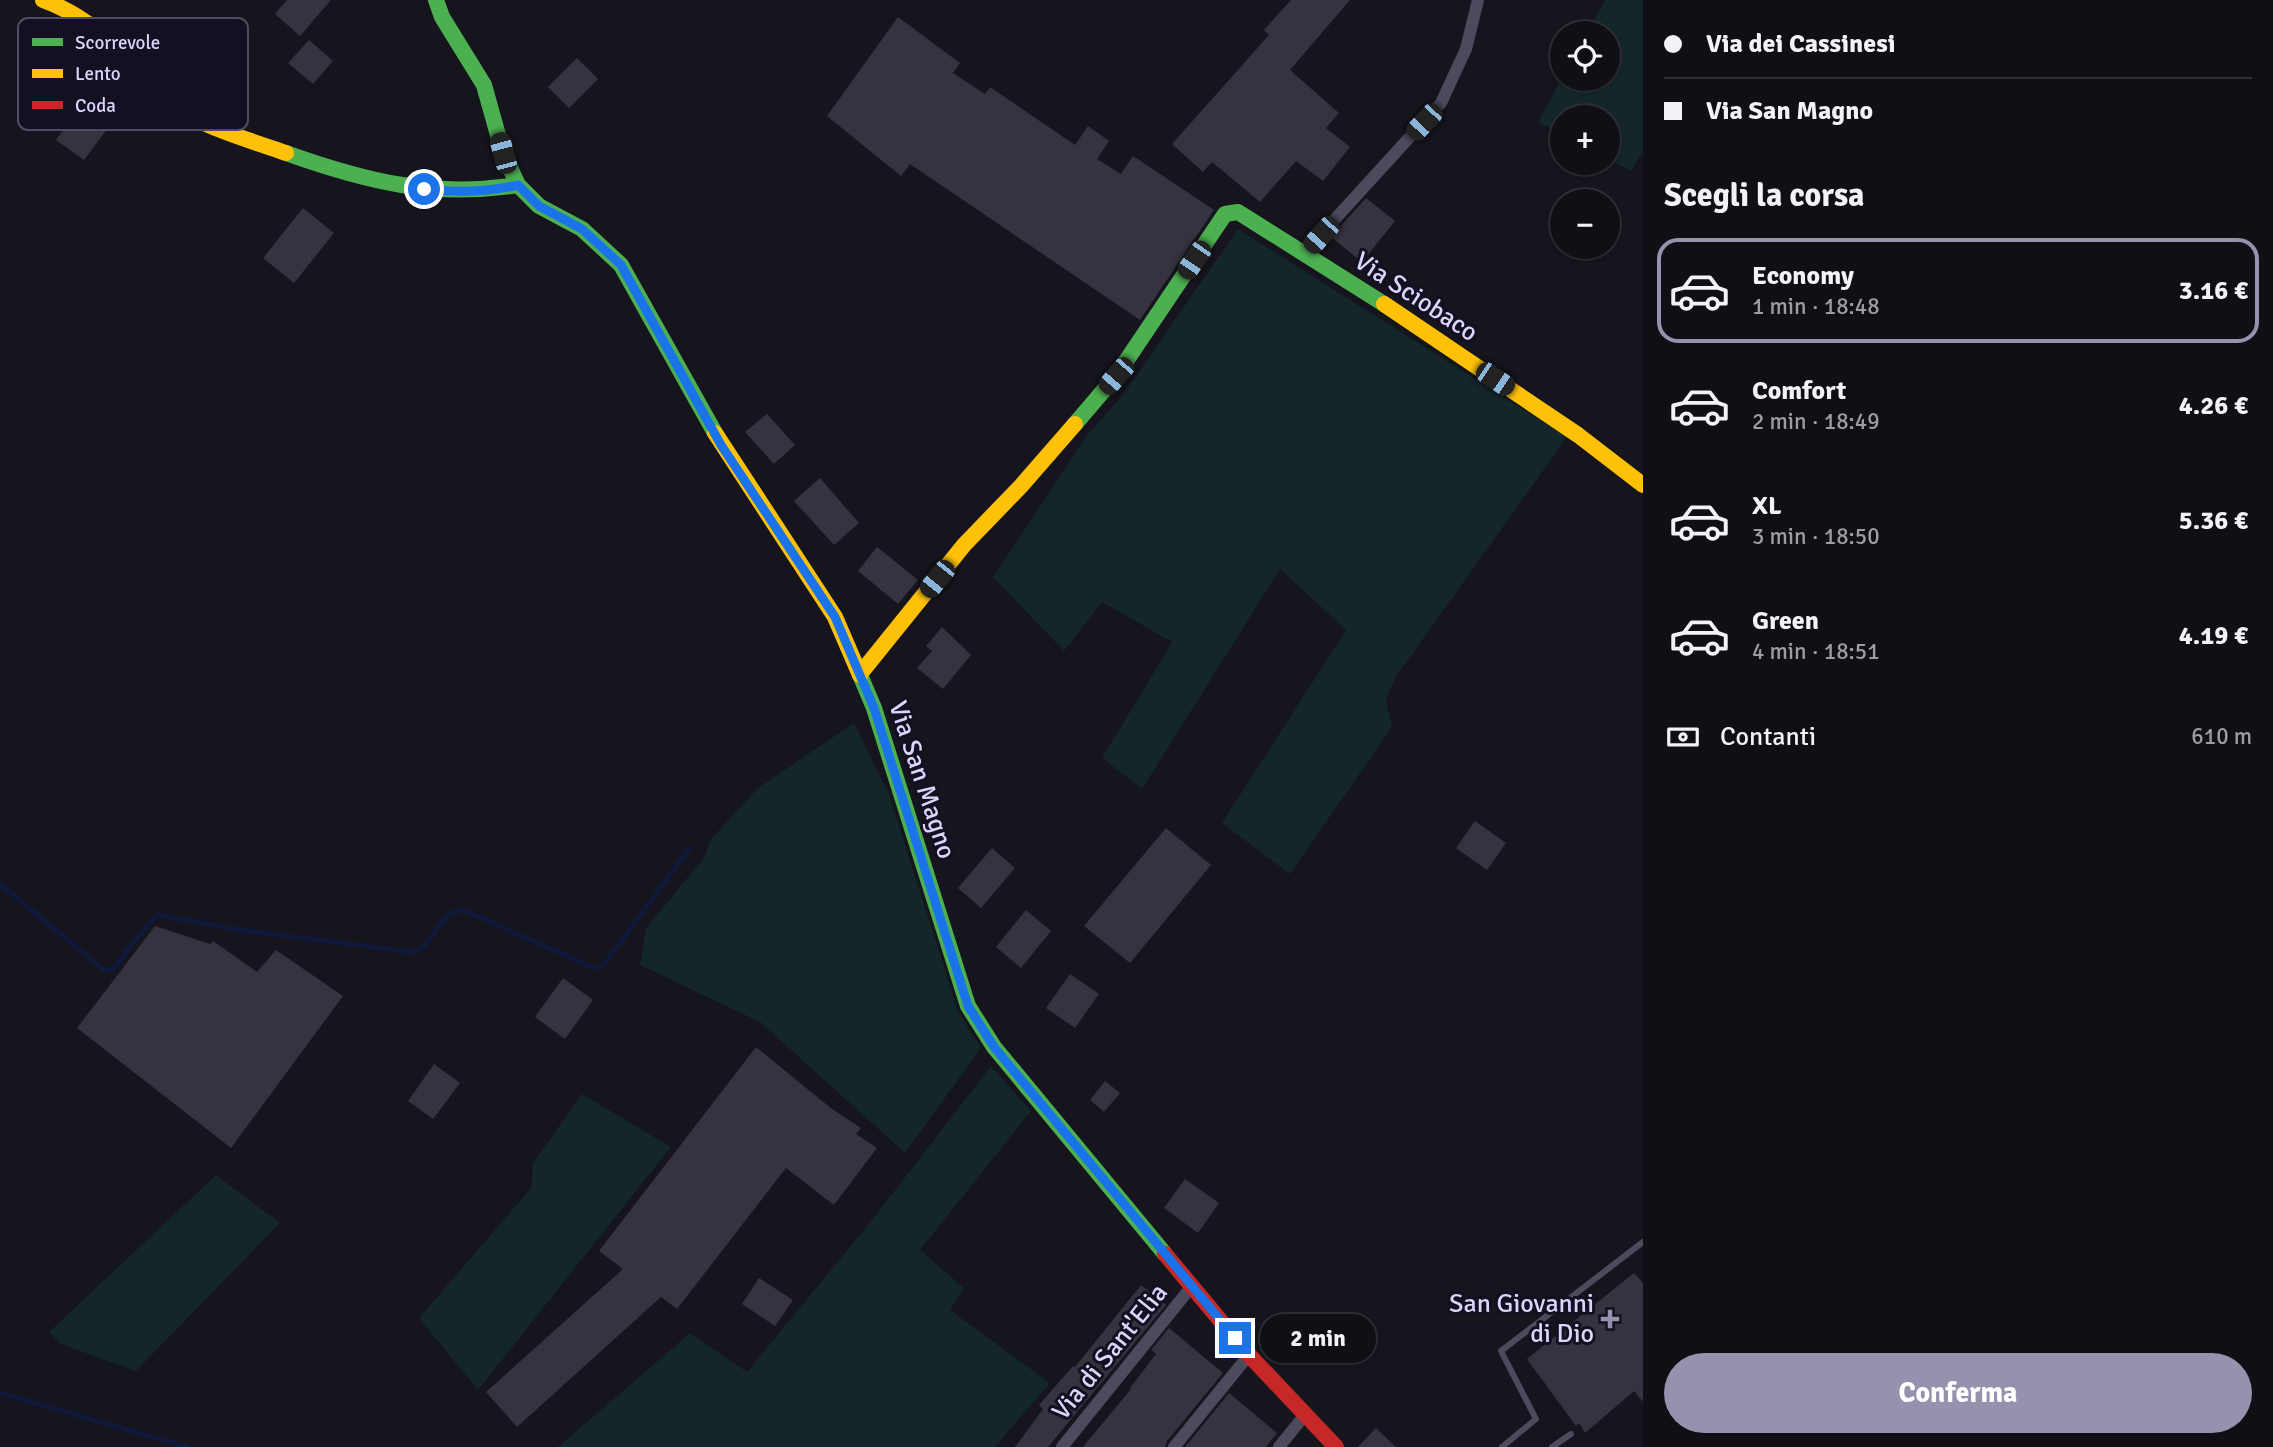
<!DOCTYPE html>
<html lang="it">
<meta charset="utf-8">
<style>
:root{--surface:#100f16;--page:#1e1d23;--text:#f1f3f6;--muted:#9c9ca1;--line:#302f35;--accent:#9791ad}
body{margin:0;font-family:Signika,sans-serif;background:var(--page);color:var(--text);height:100vh;display:flex;flex-direction:column;font-size:26px;white-space:nowrap}
*{box-sizing:border-box;margin:0}
p{font-size:23px;color:var(--muted)}
.icon{flex:none;width:38px;height:38px;fill:none;stroke:currentColor;stroke-width:2;stroke-linecap:round;stroke-linejoin:round}
.map{position:relative;flex:1;overflow:hidden}
.drawer{display:flex;flex-direction:column;background:var(--surface);width:630px}
.drawer>*{flex:none}
.top-card{display:grid;align-content:center;height:154px;padding:0 21px;background:var(--surface)}
.fabs{position:absolute;left:1550px;top:21px;display:grid;gap:14px}
.fabs a{display:grid;place-items:center;width:70px;height:70px;border-radius:50%;background:var(--surface);box-shadow:0 2px 5px #0004,0 0 0 2px var(--line);font-size:35px}
.end{position:absolute;width:32px;height:32px;margin:-16px;border:9px solid #1a73e8;background:#fff;box-shadow:0 0 0 4px #fff}
.from{border-radius:50%}
.bubble{position:absolute;height:49px;border-radius:24px;background:var(--surface);box-shadow:0 2px 5px #0004,0 0 0 2px var(--line);font-size:23px;font-weight:700;line-height:49px;text-align:center}
.car{position:absolute;width:21px;height:42px;margin:-21px -10px;border-radius:9px;box-shadow:0 0 5px 2px #0007;background:linear-gradient(#222 24%,#8ab4d8 0 40%,#222 0 76%,#8ab4d8 0 86%,#222 0)}
.top-card b{display:flex;align-items:center;gap:24px;height:66px;font-size:26px}
.top-card b+b{border-top:2px solid var(--line)}
.top-card i{width:18px;height:18px;background:var(--text)}
ul{padding:0;list-style:none}
li{display:flex;align-items:center;gap:21px;height:105px;margin:0 14px 10px;padding:0 7px;border:4px solid transparent;border-radius:21px}
li div{flex:1}
li b{display:block;font-size:26px}
li em{font-style:normal;font-weight:700}
li.selected{border-color:var(--accent)}
li>.icon{width:63px;height:63px;stroke-width:1.5}
h2{padding:0 21px;font-size:32px;line-height:84px}
.pay{display:flex;align-items:center;gap:18px;height:77px;padding:0 21px;font-size:26px}
.pay p{margin-inline-start:auto}
.action{display:flex;gap:14px;margin-top:auto;padding:14px 21px}
.action a{flex:1;height:80px;border-radius:42px;background:var(--accent);color:#fff;font-size:28px;font-weight:700;line-height:80px;text-align:center}
main{display:flex;flex:1;min-height:0}
.map>svg:first-child{display:block}
.green{fill:#132629}
.lines{fill:none;stroke-linecap:round;stroke-linejoin:round}
.stream{stroke:#0f1939;stroke-width:5}
.building{fill:#36323f}
.lane{stroke:#4c4a5d;stroke-width:6}
.street{stroke:#4c4a5d;stroke-width:12}
.fast{stroke:#4caf50;stroke-width:16}
.slow{stroke:#ffc107;stroke-width:16}
.jam{stroke:#c62828;stroke-width:16}
.route{stroke:#1a73e8;stroke-width:9}
.poi-dot{fill:#9791ad;stroke:#151021;stroke-width:2.5}
.labels{text-anchor:middle;dominant-baseline:central;stroke-width:6;stroke-linejoin:round;paint-order:stroke}
.street-label{font-size:26px;fill:#ddd4fb;stroke:#151021}
.poi-label{font-size:26px;fill:#ddd4fb;stroke:#151021;text-anchor:end}
.key{fill:#151021;stroke:#514b62;stroke-width:2}
.key-label{font-size:19px;fill:#ddd4fb}
</style>
<main>
<div class="map">
<svg width="1643" height="1447" viewBox="0 0 1643 1447">
<rect width="100%" height="100%" fill="#16141d"/>
<!-- green -->
<g class="green">
<polygon points="1605,0 1643,0 1643,151 1631,171 1608,159 1608,117 1563,117 1563,135 1538,122 1563,76 1563,79 1608,79 1608,33 1587,33"/>
<polygon points="1238,229 1567,437 1395,678 1386,700 1392,727 1290,874 1222,823 1346,630 1280,569 1142,789 1102,758 1172,642 1102,602 1064,651 993,577 1088,434 1122,396"/>
<polygon points="854,723 889,794 958,1011 981,1048 905,1153 760,1022 640,965 646,928 704,858 711,839 758,788"/>
<polygon points="991,1066 1031,1111 920,1250 964,1288 950,1310 1050,1383 995,1447 558,1447 690,1333 747,1372 872,1220"/>
<polygon points="582,1094 671,1147 478,1390 419,1318 531,1188 533,1163"/>
<polygon points="216,1175 280,1223 136,1371 61,1344 49,1332"/>
</g>
<g class="lines">
<!-- stream -->
<g class="stream">
<path d="M0,884l104,86 10,-1 17,-24 26,-30 84,15 172,22c24,-6 24,-45 53,-41l128,57 8,-2 12,-15 75,-102"/>
<polyline points="0,1393 187,1447"/>
</g>
</g>
<!-- building -->
<g class="building">
<polygon points="287,0 331,0 300,36 275,14"/>
<polygon points="1291,0 1350,0 1290,70 1339,113 1326,128 1350,147 1323,181 1296,161 1260,202 1212,162 1203,172 1172,144 1269,35 1264,30"/>
<polygon points="898,17 960,63 953,73 985,94 990,87 1075,145 1088,126 1109,141 1097,159 1121,174 1133,156 1214,210 1140,320 910,164 901,176 827,116"/>
<polygon points="309,40 333,61 313,84 288,63"/>
<polygon points="577,58 598,79 569,108 548,87"/>
<polygon points="95,87 123,108 84,160 56,140"/>
<polygon points="1366,198 1395,221 1362,262 1331,237"/>
<polygon points="303,208 334,233 294,283 263,258"/>
<polygon points="767,414 795,445 774,464 745,432"/>
<polygon points="820,478 859,523 834,545 794,501"/>
<polygon points="877,547 918,580 898,604 858,571"/>
<polygon points="942,627 971,655 943,689 917,668 932,651 926,646"/>
<polygon points="1475,821 1506,843 1487,870 1456,848"/>
<polygon points="1166,828 1211,865 1130,963 1084,926"/>
<polygon points="992,848 1015,868 981,908 958,888"/>
<polygon points="1026,910 1051,931 1021,968 996,947"/>
<polygon points="155,926 210,944 213,941 257,972 276,950 343,996 231,1148 77,1028"/>
<polygon points="1070,974 1099,994 1075,1028 1046,1008"/>
<polygon points="563,978 593,1000 565,1039 535,1017"/>
<polygon points="756,1047 832,1109 861,1128 856,1134 877,1148 834,1205 786,1168 677,1309 661,1297 517,1427 486,1392 623,1269 599,1251"/>
<polygon points="434,1064 460,1083 433,1119 408,1101"/>
<polygon points="1105,1081 1120,1093 1104,1112 1090,1100"/>
<polygon points="1185,1179 1219,1203 1198,1233 1164,1208"/>
<polygon points="1634,1273 1643,1283 1643,1402 1634,1391 1585,1433 1579,1423 1576,1426 1527,1359"/>
<polygon points="759,1278 793,1300 775,1326 742,1304"/>
<polygon points="1141,1285 1166,1305 1048,1447 1015,1447 1043,1409 1039,1405 1073,1366 1075,1367"/>
<polygon points="1169,1328 1223,1373 1167,1441 1165,1447 1083,1447 1131,1389 1130,1388 1156,1354 1151,1350"/>
<polygon points="1229,1393 1277,1433 1266,1447 1185,1447"/>
<polygon points="1376,1428 1396,1447 1358,1447"/>
</g>
<g class="lines">
<!-- lane -->
<g class="lane">
<polyline points="1502,1447 1536,1419 1501,1351 1643,1242"/>
<polyline points="1552,1447 1571,1434"/>
</g>
<!-- street -->
<g class="street">
<polyline points="1303,254 1441,103 1466,49 1478,0"/>
<polyline points="1062,1447 1192,1286"/>
<polyline points="1174,1447 1249,1355"/>
<polyline points="1279,1447 1304,1416"/>
</g>
<!-- fast -->
<g class="fast">
<polyline points="436,0 442,17 484,85 503,153 518,185 539,206 582,229 621,265 715,433"/>
<path d="M286,153c81,29 147,45 232,32"/>
<polyline points="1075,424 1116,376 1225,214 1238,212 1384,304"/>
<polyline points="860,675 874,708 968,1006 994,1047 1165,1254"/>
</g>
<!-- slow -->
<g class="slow">
<path d="M43,0c33,12 60,32 83,59 11,12 19,26 32,37 37,29 85,42 128,57"/>
<polyline points="1384,304 1578,435 1643,485"/>
<polyline points="715,433 835,617 860,675"/>
<polyline points="860,674 964,545 1021,486 1075,424"/>
</g>
<!-- jam -->
<polyline class="jam" points="1165,1254 1249,1355 1336,1447"/>
</g>
<g class="lines">
<!-- route -->
<path class="route" d="M424,189c31,4 63,3 94,-4l21,21 43,23 39,36 100,180 114,172 39,91 94,298 26,41 241,291"/>
</g>
<!-- markers -->
<path class="poi-dot" d="M1606.5 1308.5h7v7h7v7h-7v7h-7v-7h-7v-7h7z"/>
<g class="labels">
<!-- street labels -->
<g class="street-label">
<text transform="translate(1416 297) rotate(33)">Via Sciobaco</text>
<text transform="translate(922 780) rotate(72)">Via San Magno</text>
<text transform="translate(1110 1352) rotate(-51)">Via di Sant'Elia</text>
</g>
<!-- poi labels -->
<g class="poi-label">
<text x="1594" y="1304">San Giovanni<tspan x="1594" dy="30">di Dio</tspan></text>
</g>
</g>
<!-- legend -->
<rect x="18" y="18" width="230" height="112" rx="10" class="key"/>
<rect x="32" y="38" width="31" height="8" fill="#4caf50"/>
<rect x="32" y="69" width="31" height="9" fill="#ffc107"/>
<rect x="32" y="101" width="31" height="8" fill="#c62828"/>
<g class="key-label">
<text x="75" y="49">Scorrevole</text>
<text x="75" y="80">Lento</text>
<text x="75" y="112">Coda</text>
</g>
</svg>
<div class="fabs">
<a><svg class="icon" aria-label="locate" viewBox="0 0 24 24"><circle cx="12" cy="12" r="6"/><path d="M12 2v4M12 18v4M2 12h4M18 12h4"/></svg></a>
<a>+</a>
<a>−</a>
</div>
<i class="end from" style="left:424px;top:189px"></i>
<i class="end" style="left:1235px;top:1338px"></i>
<div class="bubble" style="left:1260px;top:1314px;width:116px">2 min</div>
<i class="car" style="left:1424px;top:122px;rotate:223deg"></i>
<i class="car" style="left:503px;top:153px;rotate:345deg"></i>
<i class="car" style="left:1321px;top:235px;rotate:222deg"></i>
<i class="car" style="left:1194px;top:260px;rotate:214deg"></i>
<i class="car" style="left:1116px;top:376px;rotate:221deg"></i>
<i class="car" style="left:1495px;top:379px;rotate:124deg"></i>
<i class="car" style="left:937px;top:579px;rotate:219deg"></i>
</div>
<section class="drawer">
<div class="top-card">
<b><i class="from"></i>Via dei Cassinesi</b>
<b><i></i>Via San Magno</b>
</div>
<h2>Scegli la corsa</h2>
<ul>
<li class="selected"><svg class="icon" aria-label="car" viewBox="0 0 24 24"><path d="M5 17H2v-5l4-1 3-4h7l3 4 3 1v5h-3M9 17h6M6 11h13"/><circle cx="7" cy="17" r="2"/><circle cx="17" cy="17" r="2"/></svg><div><b>Economy</b><p>1 min · 18:48</p></div><em>3.16 €</em></li>
<li><svg class="icon" aria-label="car" viewBox="0 0 24 24"><path d="M5 17H2v-5l4-1 3-4h7l3 4 3 1v5h-3M9 17h6M6 11h13"/><circle cx="7" cy="17" r="2"/><circle cx="17" cy="17" r="2"/></svg><div><b>Comfort</b><p>2 min · 18:49</p></div><em>4.26 €</em></li>
<li><svg class="icon" aria-label="car" viewBox="0 0 24 24"><path d="M5 17H2v-5l4-1 3-4h7l3 4 3 1v5h-3M9 17h6M6 11h13"/><circle cx="7" cy="17" r="2"/><circle cx="17" cy="17" r="2"/></svg><div><b>XL</b><p>3 min · 18:50</p></div><em>5.36 €</em></li>
<li><svg class="icon" aria-label="car" viewBox="0 0 24 24"><path d="M5 17H2v-5l4-1 3-4h7l3 4 3 1v5h-3M9 17h6M6 11h13"/><circle cx="7" cy="17" r="2"/><circle cx="17" cy="17" r="2"/></svg><div><b>Green</b><p>4 min · 18:51</p></div><em>4.19 €</em></li>
</ul>
<div class="pay"><svg class="icon" aria-label="cash" viewBox="0 0 24 24"><path d="M3 7h18v10H3z"/><circle cx="12" cy="12" r="2"/></svg>Contanti<p>610 m</p></div>
<div class="action"><a>Conferma</a></div>
</section>
</main>
